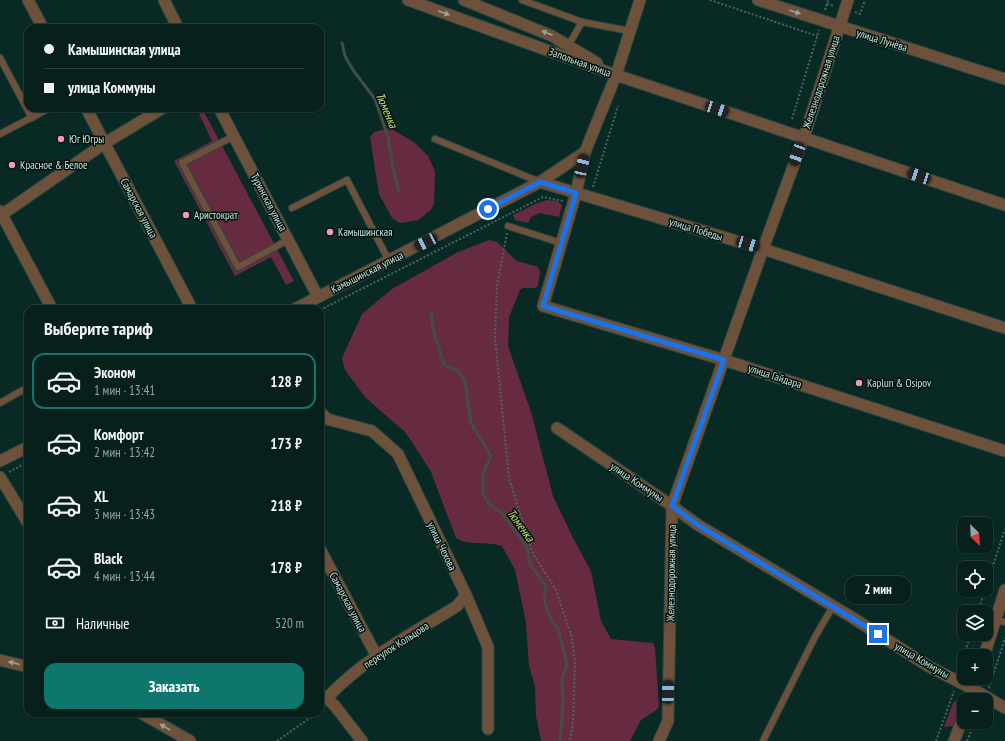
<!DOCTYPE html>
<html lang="ru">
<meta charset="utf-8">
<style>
:root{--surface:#07201b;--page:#152d28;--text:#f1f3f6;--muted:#98a3a3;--line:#283e3a;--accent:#0f766e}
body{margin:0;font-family:"PT Sans Narrow",sans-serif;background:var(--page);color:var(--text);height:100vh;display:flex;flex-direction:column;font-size:15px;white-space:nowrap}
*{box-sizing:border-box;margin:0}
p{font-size:13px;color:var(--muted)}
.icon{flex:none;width:22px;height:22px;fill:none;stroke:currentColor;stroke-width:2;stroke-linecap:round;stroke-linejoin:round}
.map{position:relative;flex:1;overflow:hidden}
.drawer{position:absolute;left:24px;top:305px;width:300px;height:412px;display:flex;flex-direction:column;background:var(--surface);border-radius:12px;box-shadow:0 1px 3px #0004,0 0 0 1px var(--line)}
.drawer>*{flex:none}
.hud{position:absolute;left:24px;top:24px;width:300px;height:88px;border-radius:12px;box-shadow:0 1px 3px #0004,0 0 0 1px var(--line);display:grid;align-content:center;height:88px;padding:0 20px;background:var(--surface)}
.needle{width:26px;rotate:156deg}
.buttons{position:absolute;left:957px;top:517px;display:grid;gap:8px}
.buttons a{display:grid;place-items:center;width:36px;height:36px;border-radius:8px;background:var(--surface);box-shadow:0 1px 3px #0004,0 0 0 1px var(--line);font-size:20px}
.end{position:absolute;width:18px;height:18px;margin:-9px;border:5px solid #1a73e8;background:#fff;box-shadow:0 0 0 2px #fff}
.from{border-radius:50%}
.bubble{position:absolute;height:28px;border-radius:12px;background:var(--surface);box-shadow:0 1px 3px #0004,0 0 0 1px var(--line);font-size:13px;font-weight:600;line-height:28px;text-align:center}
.car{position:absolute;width:12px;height:24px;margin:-12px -6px;border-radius:5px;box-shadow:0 0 3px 1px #0007;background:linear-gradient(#222 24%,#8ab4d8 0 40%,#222 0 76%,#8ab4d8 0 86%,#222 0)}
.hud b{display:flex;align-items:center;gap:14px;height:38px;font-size:15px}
.hud b+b{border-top:1px solid var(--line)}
.hud i{width:10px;height:10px;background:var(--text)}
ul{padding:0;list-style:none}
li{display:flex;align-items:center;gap:12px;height:56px;margin:0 8px 6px;padding:0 12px;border:2px solid transparent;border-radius:12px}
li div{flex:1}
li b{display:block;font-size:15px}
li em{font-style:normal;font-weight:600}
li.active{border-color:var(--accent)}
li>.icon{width:36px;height:36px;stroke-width:1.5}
h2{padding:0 20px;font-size:18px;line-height:48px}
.pay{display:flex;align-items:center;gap:10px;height:44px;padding:0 20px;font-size:15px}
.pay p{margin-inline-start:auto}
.action{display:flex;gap:8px;margin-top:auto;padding:8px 20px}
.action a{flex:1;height:46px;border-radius:12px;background:var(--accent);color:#fff;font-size:16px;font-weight:600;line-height:46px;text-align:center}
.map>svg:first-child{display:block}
.green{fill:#662b41}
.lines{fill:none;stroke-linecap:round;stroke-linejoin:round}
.stream{stroke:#424e42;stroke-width:3}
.service-casing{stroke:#274842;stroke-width:8}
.minor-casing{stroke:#274842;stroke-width:13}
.tertiary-casing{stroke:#274842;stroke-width:13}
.path{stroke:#476760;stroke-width:2;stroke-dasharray:2 2;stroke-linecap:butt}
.service{stroke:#6d513b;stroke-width:6}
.minor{stroke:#6d513b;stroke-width:11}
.tertiary{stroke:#6d513b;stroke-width:11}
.oneway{fill:#9ea294}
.route{stroke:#1a73e8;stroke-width:5}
.poi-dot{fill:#f09ab7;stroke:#00120d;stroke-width:1.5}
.labels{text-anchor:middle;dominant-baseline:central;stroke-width:3;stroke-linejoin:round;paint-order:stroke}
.street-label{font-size:11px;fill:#c6e5dd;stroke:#00120d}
.poi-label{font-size:11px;fill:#c6e5dd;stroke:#00120d;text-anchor:start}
.water-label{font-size:12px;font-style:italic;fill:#cbe06f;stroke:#00120d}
</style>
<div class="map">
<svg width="1005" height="741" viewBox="0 0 1005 741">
<rect width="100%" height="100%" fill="#092a24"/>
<!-- green -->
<g class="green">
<polygon points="204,112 294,281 286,285 271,257 235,276 174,161 212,141 199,114"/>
<polygon points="390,128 415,143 428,156 435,171 434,203 431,210 418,220 400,223 392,218 379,194 370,137 374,132"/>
<polygon points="547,200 557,201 562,205 559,217 540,213 531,217 528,223 515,220 513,215 535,204"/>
<path d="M489,240l8,2 20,19 21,6 2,5 -2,14 -3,2h-12l-3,2 -11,27 -1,29 23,66 22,84 19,40 19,35 10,50 10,18 42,4 2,5 4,59 -4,4 -14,9 -11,21h-89l-5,-25 -1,-30 -6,-20 -3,-43 -11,-53 -13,-24c-16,-5 -33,0 -46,-8l-25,-66 -19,-30 -7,-10 -39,-34 -21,-28 -3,-12 20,-44 30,-25 66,-37z"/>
<polygon points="954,701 961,704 953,726 944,727"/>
</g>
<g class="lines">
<!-- stream -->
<g class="stream">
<polyline points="342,43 345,56 353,70 375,99 388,137 393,169 399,191"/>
<polyline points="431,312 433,329 444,365 457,370 465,381 471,423 491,456 483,474 483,493 490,505 501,512 527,547 530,564 546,587 544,600 551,620 558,628 567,665 562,679 563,703 560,741"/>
</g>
<!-- service casing -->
<g class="service-casing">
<g id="service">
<polyline points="522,0 582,22 568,46"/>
<polyline points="582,22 630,31"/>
<polyline points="0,58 32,118"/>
<polyline points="0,134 50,108"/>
<polyline points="234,136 182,163 238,267 288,240"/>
<polyline points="435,139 540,182"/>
<polyline points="292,208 347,180 389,261"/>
<polyline points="508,226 561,243"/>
<polyline points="0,403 28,387"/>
<polyline points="995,620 1005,622"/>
<polyline points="763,741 815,637 833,606"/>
</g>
</g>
<!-- minor casing -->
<g class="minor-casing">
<g id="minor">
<polyline points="28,0 43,28"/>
<polyline points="164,0 178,28"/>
<polyline points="758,0 1005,79"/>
<polyline points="616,75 640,0"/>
<polyline points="86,108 192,309"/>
<polyline points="219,108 318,297"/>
<polyline points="585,152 576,193 543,306 724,360 1005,451"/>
<polyline points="540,182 763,249 1005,328"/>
<polyline points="0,211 52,309"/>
<polyline points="0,216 105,143 163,108"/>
<polyline points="320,412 327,419 372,431 398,454 466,595 488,647 488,729"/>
<polyline points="557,428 672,506 698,525 853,618 928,666 973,689 1005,708"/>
<polyline points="0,477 28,523"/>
<polyline points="320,549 376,655"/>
<polyline points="0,660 28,667"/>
<polyline points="321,696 327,698 335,706 362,741"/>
<path d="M327,698c36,-39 85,-64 130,-92l9,-11"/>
<polyline points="141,713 190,741"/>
<polyline points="659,741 668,721 672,506 763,249 804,137 848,0"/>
</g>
</g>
<!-- tertiary casing -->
<g class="tertiary-casing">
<g id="tertiary">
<polyline points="408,0 616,75 1005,205"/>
<polyline points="464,0 552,36 597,63"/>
<polyline points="295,309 540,182 585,152 616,75"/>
<polyline points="0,461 28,447"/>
<polyline points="984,656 1005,590"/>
<polyline points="969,700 976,678"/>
<polyline points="954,741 964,715"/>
</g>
</g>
<!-- path -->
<g class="path">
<polyline points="710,0 817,36"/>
<polyline points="827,4 835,6"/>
<polyline points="825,10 828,0"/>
<polyline points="855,12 860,14 865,0"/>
<polyline points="792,119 819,30"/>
<polyline points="593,187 618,106"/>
<polyline points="507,233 497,285 495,337 509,478 532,552 556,590 572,638 575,663 573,722 570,741"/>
<polyline points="320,310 543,197 563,201"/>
<polyline points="9,472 28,462"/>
<polyline points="986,587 1005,529"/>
<polyline points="978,612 985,590"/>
<polyline points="959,670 971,634"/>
<polyline points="989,688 1005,638"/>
<polyline points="277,741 317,713"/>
<polyline points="936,741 954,691"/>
<polyline points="967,741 975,722"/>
</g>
<!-- service -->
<use href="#service" class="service"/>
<!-- minor -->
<use href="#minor" class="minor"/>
<!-- tertiary -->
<use href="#tertiary" class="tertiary"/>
</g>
<!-- one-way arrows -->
<defs><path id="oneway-solid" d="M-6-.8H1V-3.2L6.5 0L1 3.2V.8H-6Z"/></defs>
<g class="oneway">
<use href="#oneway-solid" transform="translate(795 12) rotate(18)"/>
<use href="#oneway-solid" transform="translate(444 13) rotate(20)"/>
<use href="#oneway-solid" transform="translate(547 33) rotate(-157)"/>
<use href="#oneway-solid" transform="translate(14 663) rotate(-166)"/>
<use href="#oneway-solid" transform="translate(165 727) rotate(-150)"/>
</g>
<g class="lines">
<!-- route -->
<polyline class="route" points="488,209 540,182 576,193 543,306 724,360 672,506 698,525 878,634"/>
</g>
<!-- markers -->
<g class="poi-dot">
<circle cx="61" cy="139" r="4"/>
<circle cx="12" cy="165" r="4"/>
<circle cx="186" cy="215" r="4"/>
<circle cx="330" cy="232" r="4"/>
<circle cx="859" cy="383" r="4"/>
</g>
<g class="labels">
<!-- street labels -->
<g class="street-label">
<text transform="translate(882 40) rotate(17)">улица Лунёва</text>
<text transform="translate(580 62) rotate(20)">Запольная улица</text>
<text transform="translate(821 82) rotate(-72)">Железнодорожная улица</text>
<text transform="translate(269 202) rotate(62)">Туринская улица</text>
<text transform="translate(139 208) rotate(62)">Самарская улица</text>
<text transform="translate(696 229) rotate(17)">улица Победы</text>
<text transform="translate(367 272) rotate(-27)">Камышинская улица</text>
<text transform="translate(775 376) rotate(18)">улица Гайдара</text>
<text transform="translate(637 482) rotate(34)">улица Коммуны</text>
<text transform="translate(442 546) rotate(64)">улица Чехова</text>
<text transform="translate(671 573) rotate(-89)">Железнодорожная улица</text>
<text transform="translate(348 602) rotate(62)">Самарская улица</text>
<text transform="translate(396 645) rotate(-33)">переулок Кольцова</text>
<text transform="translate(922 660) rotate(30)">улица Коммуны</text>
</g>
<!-- poi labels -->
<g class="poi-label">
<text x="69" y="139">Юг Югры</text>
<text x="20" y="165">Красное &amp; Белое</text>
<text x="194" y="215">Аристократ</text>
<text x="338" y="232">Камышинская</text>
<text x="867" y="383">Kaplun &amp; Osipov</text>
</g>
<!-- water labels -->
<g class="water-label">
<text transform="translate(387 110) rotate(67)">Тюменка</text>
<text transform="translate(521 525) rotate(54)">Тюменка</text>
</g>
</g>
</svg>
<div class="buttons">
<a><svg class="needle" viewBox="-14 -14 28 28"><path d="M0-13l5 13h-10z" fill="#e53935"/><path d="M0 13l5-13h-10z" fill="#98a3a3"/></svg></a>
<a><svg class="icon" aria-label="locate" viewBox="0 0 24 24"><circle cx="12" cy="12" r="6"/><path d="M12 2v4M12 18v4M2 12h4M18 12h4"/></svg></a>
<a><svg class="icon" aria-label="layers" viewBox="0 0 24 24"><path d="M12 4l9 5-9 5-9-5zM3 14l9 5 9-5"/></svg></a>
<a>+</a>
<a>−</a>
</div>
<i class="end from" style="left:488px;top:209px"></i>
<i class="end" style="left:878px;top:634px"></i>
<div class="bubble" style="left:845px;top:576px;width:66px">2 мин</div>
<i class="car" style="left:717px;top:109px;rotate:108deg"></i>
<i class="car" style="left:797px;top:154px;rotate:200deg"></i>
<i class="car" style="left:582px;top:166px;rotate:13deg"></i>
<i class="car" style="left:919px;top:176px;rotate:289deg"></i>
<i class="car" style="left:426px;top:242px;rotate:243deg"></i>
<i class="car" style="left:748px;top:244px;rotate:107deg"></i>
<i class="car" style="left:668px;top:692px;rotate:1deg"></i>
<div class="hud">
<b><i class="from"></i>Камышинская улица</b>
<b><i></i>улица Коммуны</b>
</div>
<section class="drawer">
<h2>Выберите тариф</h2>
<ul>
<li class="active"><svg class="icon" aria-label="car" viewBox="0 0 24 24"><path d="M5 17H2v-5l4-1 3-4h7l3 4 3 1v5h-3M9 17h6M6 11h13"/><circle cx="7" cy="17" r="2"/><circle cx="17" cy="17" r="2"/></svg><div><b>Эконом</b><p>1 мин · 13:41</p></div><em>128 ₽</em></li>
<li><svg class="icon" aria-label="car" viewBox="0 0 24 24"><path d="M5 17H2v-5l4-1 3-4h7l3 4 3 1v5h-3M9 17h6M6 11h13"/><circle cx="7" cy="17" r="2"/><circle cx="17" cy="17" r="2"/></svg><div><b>Комфорт</b><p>2 мин · 13:42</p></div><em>173 ₽</em></li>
<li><svg class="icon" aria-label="car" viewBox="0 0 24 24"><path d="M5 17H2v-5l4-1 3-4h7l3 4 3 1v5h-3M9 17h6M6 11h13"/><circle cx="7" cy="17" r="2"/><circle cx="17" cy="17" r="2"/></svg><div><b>XL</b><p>3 мин · 13:43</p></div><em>218 ₽</em></li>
<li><svg class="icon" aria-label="car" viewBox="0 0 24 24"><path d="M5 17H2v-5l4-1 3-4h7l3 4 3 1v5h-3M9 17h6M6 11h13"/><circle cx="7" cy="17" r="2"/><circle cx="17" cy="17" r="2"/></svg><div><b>Black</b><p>4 мин · 13:44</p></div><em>178 ₽</em></li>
</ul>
<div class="pay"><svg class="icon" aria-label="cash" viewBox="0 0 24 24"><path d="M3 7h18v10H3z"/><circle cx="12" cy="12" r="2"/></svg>Наличные<p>520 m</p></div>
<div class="action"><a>Заказать</a></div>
</section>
</div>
